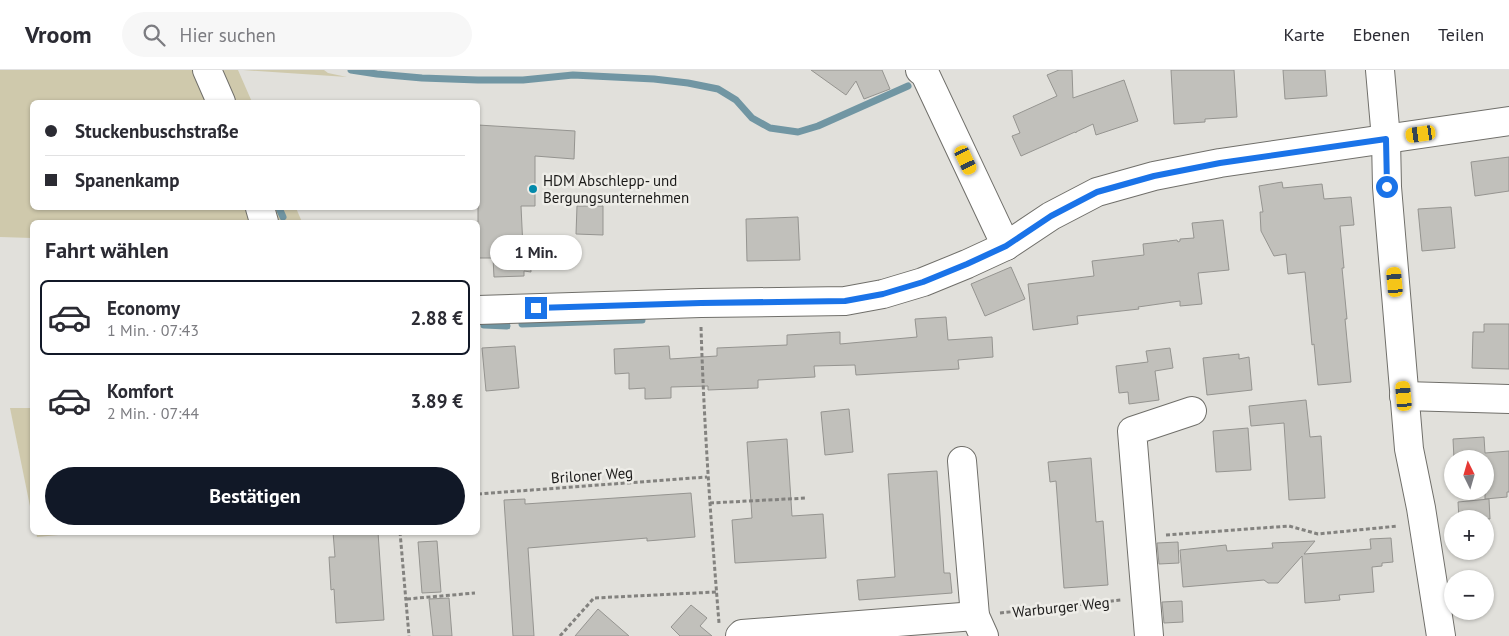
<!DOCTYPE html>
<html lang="de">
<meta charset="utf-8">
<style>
:root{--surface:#fff;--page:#f7f7f7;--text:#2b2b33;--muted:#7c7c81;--line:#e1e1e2;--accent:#111827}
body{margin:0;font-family:"PT Sans",sans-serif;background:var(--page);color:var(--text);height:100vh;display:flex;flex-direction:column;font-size:19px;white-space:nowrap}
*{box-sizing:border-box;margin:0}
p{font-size:16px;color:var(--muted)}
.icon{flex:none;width:28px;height:28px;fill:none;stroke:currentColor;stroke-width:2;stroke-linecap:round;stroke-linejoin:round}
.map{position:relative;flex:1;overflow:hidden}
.sheet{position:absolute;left:30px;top:150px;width:450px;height:315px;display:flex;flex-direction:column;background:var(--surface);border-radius:8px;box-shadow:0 1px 4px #0004}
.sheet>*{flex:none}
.guide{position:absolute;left:30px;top:30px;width:450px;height:110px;border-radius:8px;box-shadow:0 1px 4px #0004;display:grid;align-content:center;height:110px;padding:0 15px;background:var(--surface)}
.needle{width:32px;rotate:355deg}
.tools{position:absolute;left:1444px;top:380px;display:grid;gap:10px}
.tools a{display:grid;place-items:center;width:50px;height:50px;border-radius:50%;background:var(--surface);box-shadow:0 1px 4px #0004;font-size:25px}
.end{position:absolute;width:22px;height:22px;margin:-11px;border:6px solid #1a73e8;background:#fff;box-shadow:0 0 0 2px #fff}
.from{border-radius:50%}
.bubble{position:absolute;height:35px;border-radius:18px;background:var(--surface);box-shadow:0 1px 4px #0004;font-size:16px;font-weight:700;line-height:35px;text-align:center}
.car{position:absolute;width:15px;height:30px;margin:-15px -8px;border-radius:6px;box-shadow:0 0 4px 1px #0007;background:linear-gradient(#f5c518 24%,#345 0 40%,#f5c518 0 76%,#345 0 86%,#f5c518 0)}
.guide b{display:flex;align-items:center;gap:18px;height:48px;font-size:19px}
.guide b+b{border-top:1px solid var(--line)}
.guide i{width:12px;height:12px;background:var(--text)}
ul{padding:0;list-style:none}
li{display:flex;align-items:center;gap:15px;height:75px;margin:0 10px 8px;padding:0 5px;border:2px solid transparent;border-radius:8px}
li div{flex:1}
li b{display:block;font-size:19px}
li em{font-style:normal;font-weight:700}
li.active{border-color:var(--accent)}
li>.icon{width:45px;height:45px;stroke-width:1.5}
h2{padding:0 15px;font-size:22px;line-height:60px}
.primary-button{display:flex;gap:10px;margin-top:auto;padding:10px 15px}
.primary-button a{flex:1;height:58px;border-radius:30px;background:var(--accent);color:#fff;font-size:20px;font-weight:700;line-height:58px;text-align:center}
header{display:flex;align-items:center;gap:30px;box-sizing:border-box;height:70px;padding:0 25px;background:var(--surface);border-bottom:1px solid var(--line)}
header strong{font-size:24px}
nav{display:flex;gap:28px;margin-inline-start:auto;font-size:18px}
.search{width:350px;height:45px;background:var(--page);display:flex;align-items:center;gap:12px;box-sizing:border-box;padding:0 18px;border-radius:28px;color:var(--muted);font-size:19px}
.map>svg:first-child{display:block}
.green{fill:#cfc9ac}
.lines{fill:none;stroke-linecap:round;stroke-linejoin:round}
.stream{stroke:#7196a3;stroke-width:7}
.building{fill:#c1c0bb;stroke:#959490}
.street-casing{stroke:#706f6a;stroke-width:30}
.path{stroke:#83827f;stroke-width:3;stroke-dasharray:4 2.5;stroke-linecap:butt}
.street{stroke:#fff;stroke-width:28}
.route{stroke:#1a73e8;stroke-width:6}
.poi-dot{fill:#0389aa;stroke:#eeede8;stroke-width:2}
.labels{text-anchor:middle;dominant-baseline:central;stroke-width:5;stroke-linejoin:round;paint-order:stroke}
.poi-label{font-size:15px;fill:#1b1a19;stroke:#eeede8;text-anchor:start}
.street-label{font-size:15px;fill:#1b1a19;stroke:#eeede8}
</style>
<header>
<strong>Vroom</strong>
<div class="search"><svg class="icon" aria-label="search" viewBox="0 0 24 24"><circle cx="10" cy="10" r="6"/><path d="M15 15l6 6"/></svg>Hier suchen</div>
<nav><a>Karte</a><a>Ebenen</a><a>Teilen</a></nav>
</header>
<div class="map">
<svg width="1509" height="566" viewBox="0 0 1509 566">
<rect width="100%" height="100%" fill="#e1e0db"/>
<!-- green -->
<g class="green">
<polygon points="0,0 199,0 213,32 32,32 32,138 254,138 257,152 32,152 32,168 0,167"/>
<polygon points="225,0 238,0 252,32 227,32 215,4"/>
<polygon points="243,0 324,0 328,3 347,7"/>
<polygon points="271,138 296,138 302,152 278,152"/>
<polygon points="10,338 32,338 32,446"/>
<polygon points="36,462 80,462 80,463 37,467"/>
</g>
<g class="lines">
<!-- stream -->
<g class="stream">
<polyline points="351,0 377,4 422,8 478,10 523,10 573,5 654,9 688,13 718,19 736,30 752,48 770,58 798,62 818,56 908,16"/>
<polyline points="279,138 283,147"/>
<polyline points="522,254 642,250"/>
<polyline points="484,255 507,256"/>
</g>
</g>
<!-- building -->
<g class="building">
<polygon points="811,0 882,0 890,19 864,29 856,11 846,25"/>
<polygon points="1059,0 1072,0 1073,28 1124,10 1138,51 1096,65 1093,54 1076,62 1076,63 1075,62 1021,86 1012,66 1020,63 1013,46 1057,26 1047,5"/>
<polygon points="1171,0 1234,0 1237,47 1205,49 1205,52 1174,54"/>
<polygon points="1283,0 1325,0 1327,26 1285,29"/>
<polygon points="478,55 575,61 574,89 535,86 535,136 521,136 523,178 530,178 531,202 524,201 524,206 494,207 493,188 478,188"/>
<polygon points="1509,87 1509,121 1475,126 1471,92"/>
<polygon points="1282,112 1283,118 1322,114 1324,129 1351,127 1354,155 1340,156 1344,198 1342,198 1347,249 1345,249 1351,312 1318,315 1314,274 1312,275 1305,202 1288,204 1286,184 1274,186 1261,161 1260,142 1263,142 1259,116"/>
<polygon points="577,136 603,136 603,165 576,164"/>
<polygon points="1451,137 1455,178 1422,181 1418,139"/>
<polygon points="798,147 800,190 747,191 746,149"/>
<polygon points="1223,150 1229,200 1198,203 1202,234 1180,236 1180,231 1138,237 1139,239 1077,246 1078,254 1033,260 1028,214 1094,206 1092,191 1144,185 1143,174 1177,170 1178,172 1180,171 1180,169 1194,168 1192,153"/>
<polygon points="1011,197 1025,229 985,246 971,214"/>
<polygon points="946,247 948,270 992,267 993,287 958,290 959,299 856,305 855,295 814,296 815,307 758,310 758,318 708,320 708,316 671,317 671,328 645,329 645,318 629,319 629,303 615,304 614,279 669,276 670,289 717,286 717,278 787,275 787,265 840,262 840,274 917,267 915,249"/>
<polygon points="1484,254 1509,254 1509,299 1472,298 1473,262 1484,262"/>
<polygon points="515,276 519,318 486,321 482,278"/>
<polygon points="1170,278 1173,298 1155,301 1159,330 1129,334 1128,322 1119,323 1116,296 1148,292 1146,281"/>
<polygon points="1239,284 1239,289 1249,287 1252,320 1207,325 1203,288"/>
<polygon points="1306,330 1310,367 1321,366 1325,428 1289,430 1284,353 1251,356 1249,336"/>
<polygon points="849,339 853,382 825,385 821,342"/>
<polygon points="1248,358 1251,400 1216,402 1213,361"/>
<polygon points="1484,367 1485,383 1509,381 1509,422 1507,422 1507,427 1485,429 1485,389 1454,389 1453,369"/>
<polygon points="787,369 792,446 823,444 826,488 735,493 732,450 752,448 747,372"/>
<polygon points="1091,388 1096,452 1103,451 1108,515 1064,518 1056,411 1050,412 1048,392"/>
<polygon points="937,401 944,503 950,503 952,523 859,530 857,510 895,507 888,404"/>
<polygon points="691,423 695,467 647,471 647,468 528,478 534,566 513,566 504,430 525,429 525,434"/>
<polygon points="1489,429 1490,449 1459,449 1458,432"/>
<polygon points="333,462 378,462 384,550 336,553 334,519 331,520 329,487 335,487"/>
<polygon points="1391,468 1393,492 1382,493 1382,496 1372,497 1374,522 1339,525 1340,530 1305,533 1302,486 1278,513 1268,513 1264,510 1183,517 1180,480 1226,475 1227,481 1273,478 1272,473 1315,471 1304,484 1371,479 1370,469"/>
<polygon points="437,471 441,522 422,523 418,472"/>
<polygon points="1178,472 1179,493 1159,494 1157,473"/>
<polygon points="449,528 452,566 433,566 429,529"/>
<polygon points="1182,531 1183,552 1164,553 1162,532"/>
<polygon points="691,535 707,548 700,556 712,566 680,566 671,557"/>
<polygon points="598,539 629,566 575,566"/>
</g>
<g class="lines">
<!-- street casing -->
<g class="street-casing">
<g id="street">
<polyline points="207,0 221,32"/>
<polyline points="920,0 925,4 1006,176"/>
<polyline points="1380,0 1386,69 1387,117 1409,379 1421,438 1441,566"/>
<polyline points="260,138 264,152"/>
<polyline points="478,240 701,233 845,231 883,224 923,212 967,194 1006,176 1051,146 1097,122 1154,106 1220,93 1509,51"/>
<polyline points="1404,326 1509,329"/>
<polyline points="962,391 975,546 984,566"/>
<polyline points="740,566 742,564 975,546"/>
<polyline points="1149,566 1132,361 1192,341"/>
</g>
</g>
<!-- path -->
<g class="path">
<path d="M701,257c3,99 10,197 18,296"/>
<polyline points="478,424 707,407"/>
<polyline points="710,433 807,428"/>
<polyline points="400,462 409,566"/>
<polyline points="1166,465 1289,456 1318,464 1398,456"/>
<polyline points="407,529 475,523"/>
<polyline points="1000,543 1121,530"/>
<polyline points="560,566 594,528 716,522"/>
</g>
<!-- street -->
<use href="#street" class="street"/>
</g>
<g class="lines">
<!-- route -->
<polyline class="route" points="536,238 701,233 845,231 883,224 923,212 967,194 1006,176 1051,146 1097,122 1154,106 1220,93 1386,69 1387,117"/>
</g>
<!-- markers -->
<circle class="poi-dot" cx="533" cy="119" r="5"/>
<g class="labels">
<!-- poi labels -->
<g class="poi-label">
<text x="543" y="110">HDM Abschlepp- und<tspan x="543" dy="17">Bergungsunternehmen</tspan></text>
</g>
<!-- street labels -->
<g class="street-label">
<text transform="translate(592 405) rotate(-4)">Briloner Weg</text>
<text transform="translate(1061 537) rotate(-6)">Warburger Weg</text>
</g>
</g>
</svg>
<div class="tools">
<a><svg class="needle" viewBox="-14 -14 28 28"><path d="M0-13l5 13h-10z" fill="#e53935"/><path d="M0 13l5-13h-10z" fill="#7c7c81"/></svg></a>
<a>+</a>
<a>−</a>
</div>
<i class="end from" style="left:1387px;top:117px"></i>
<i class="end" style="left:536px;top:238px"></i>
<div class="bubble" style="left:490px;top:165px;width:92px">1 Min.</div>
<i class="car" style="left:1421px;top:64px;rotate:262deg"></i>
<i class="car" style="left:966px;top:90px;rotate:155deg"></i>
<i class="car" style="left:1395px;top:212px;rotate:355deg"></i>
<i class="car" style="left:1404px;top:326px;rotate:355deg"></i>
<div class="guide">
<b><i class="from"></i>Stuckenbuschstraße</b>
<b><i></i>Spanenkamp</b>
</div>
<section class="sheet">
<h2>Fahrt wählen</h2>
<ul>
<li class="active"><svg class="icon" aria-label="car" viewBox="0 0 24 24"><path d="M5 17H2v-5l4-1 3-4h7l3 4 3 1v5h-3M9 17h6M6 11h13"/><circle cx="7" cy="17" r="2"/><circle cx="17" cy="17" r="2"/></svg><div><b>Economy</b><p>1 Min. · 07:43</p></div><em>2.88 €</em></li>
<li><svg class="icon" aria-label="car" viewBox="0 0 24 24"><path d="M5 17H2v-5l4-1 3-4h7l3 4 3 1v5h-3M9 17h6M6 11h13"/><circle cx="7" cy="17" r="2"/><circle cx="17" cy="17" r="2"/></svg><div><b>Komfort</b><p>2 Min. · 07:44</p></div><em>3.89 €</em></li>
</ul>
<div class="primary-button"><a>Bestätigen</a></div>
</section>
</div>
